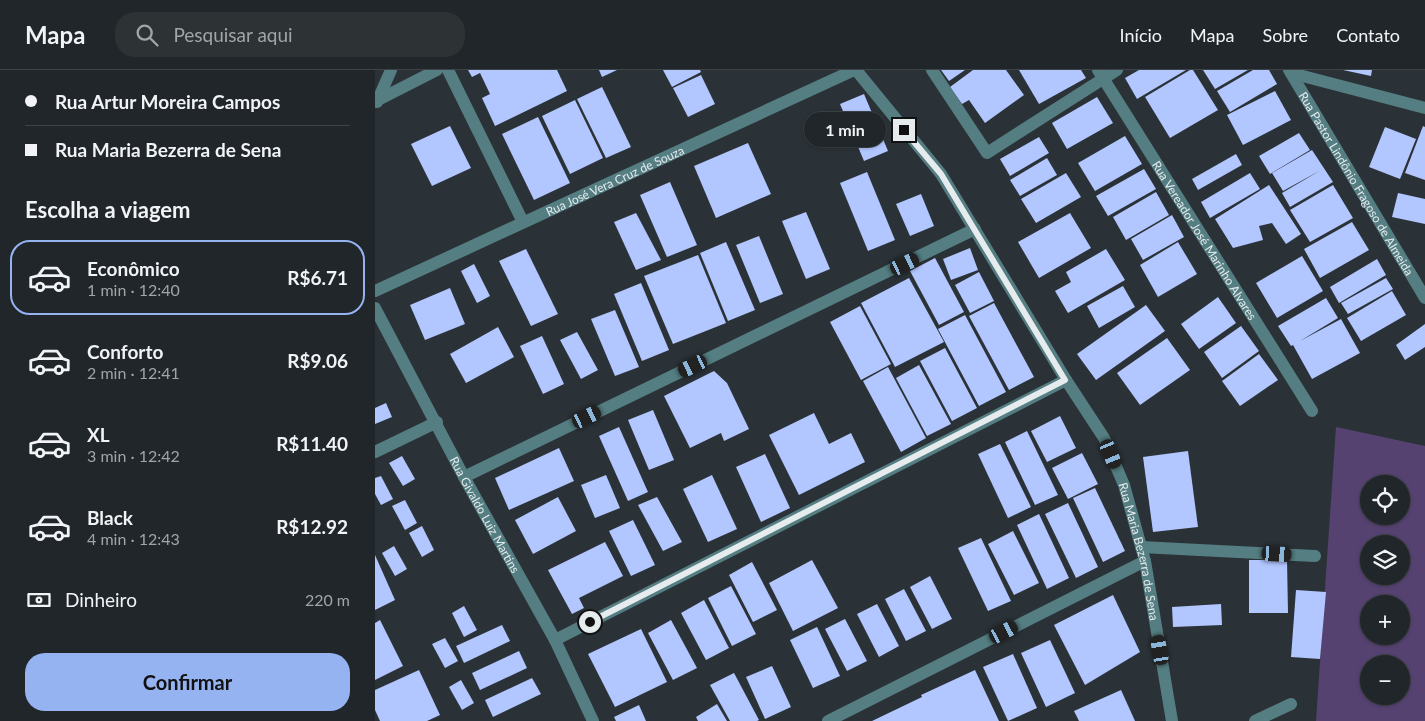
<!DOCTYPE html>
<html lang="pt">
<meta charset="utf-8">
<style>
:root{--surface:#202629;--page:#2d3235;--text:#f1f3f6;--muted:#a2a5a8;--line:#3d4346;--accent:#95b2f1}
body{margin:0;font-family:Lato,sans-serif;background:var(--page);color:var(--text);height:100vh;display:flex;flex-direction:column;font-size:19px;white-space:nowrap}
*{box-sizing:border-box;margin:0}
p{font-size:16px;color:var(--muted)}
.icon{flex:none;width:28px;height:28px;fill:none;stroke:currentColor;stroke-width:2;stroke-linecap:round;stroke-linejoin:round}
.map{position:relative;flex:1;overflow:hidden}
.drawer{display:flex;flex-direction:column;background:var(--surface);width:375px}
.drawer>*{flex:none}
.hud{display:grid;align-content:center;height:110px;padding:0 25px;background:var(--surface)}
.fabs{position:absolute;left:985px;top:405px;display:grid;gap:10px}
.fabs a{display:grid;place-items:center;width:50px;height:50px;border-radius:50%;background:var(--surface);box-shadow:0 1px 4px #0004,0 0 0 1px var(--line);font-size:25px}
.end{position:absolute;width:22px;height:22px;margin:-11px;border:6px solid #e6ebee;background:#111;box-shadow:0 0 0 2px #111}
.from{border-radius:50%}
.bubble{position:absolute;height:35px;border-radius:18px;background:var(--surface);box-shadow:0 1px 4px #0004,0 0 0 1px var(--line);font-size:16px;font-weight:700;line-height:35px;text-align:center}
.car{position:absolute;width:15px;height:30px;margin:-15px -8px;border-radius:6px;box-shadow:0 0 4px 1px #0007;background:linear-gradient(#222 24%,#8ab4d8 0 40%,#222 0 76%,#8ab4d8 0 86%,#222 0)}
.hud b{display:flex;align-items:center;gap:18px;height:48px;font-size:19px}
.hud b+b{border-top:1px solid var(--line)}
.hud i{width:12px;height:12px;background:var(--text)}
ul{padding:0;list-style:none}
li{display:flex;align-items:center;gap:15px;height:75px;margin:0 10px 8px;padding:0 15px;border:2px solid transparent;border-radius:20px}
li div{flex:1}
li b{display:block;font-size:19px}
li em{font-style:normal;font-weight:700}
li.current{border-color:var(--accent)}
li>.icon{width:45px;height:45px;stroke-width:1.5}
h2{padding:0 25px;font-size:22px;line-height:60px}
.pay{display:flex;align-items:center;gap:12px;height:55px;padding:0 25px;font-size:19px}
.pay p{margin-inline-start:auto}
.button{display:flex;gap:10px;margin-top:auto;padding:10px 25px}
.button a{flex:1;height:58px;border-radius:20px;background:var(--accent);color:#111;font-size:20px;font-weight:700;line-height:58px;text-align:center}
header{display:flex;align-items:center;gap:30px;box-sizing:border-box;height:70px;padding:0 25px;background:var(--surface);border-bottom:1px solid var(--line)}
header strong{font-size:24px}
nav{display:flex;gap:28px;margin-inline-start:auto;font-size:18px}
.search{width:350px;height:45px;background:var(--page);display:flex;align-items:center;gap:12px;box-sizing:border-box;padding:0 18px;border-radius:20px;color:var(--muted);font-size:19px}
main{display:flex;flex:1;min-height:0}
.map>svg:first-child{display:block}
.green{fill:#564271;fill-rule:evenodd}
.building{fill:#b2c6ff}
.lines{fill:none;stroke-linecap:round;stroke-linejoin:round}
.minor{stroke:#547e82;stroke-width:12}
.route{stroke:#e6ebee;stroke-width:6}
.labels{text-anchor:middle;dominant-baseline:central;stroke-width:5;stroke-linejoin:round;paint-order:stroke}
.street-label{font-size:12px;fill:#e6ebee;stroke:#22282d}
</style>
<header>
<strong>Mapa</strong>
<div class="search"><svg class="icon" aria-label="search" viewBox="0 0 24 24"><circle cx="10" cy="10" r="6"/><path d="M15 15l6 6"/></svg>Pesquisar aqui</div>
<nav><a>Início</a><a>Mapa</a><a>Sobre</a><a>Contato</a></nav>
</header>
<main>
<section class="drawer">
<div class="hud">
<b><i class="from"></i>Rua Artur Moreira Campos</b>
<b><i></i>Rua Maria Bezerra de Sena</b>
</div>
<h2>Escolha a viagem</h2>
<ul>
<li class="current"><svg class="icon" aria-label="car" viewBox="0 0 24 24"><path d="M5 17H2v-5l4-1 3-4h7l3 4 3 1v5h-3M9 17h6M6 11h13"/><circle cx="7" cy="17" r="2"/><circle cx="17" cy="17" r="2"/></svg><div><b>Econômico</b><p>1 min · 12:40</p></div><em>R$6.71</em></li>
<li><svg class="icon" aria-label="car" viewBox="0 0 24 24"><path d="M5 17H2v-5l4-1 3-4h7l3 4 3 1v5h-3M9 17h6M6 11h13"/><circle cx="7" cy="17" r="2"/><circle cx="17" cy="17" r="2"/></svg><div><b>Conforto</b><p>2 min · 12:41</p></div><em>R$9.06</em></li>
<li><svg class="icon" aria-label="car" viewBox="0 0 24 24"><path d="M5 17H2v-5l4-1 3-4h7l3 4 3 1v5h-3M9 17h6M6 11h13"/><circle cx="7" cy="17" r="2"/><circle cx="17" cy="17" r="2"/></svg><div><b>XL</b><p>3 min · 12:42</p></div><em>R$11.40</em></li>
<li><svg class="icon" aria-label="car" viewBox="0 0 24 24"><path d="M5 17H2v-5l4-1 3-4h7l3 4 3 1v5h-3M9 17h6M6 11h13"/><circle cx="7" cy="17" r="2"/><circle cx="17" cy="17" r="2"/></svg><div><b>Black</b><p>4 min · 12:43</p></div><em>R$12.92</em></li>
</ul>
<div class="pay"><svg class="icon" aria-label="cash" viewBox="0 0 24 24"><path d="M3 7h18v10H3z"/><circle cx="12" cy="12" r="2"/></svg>Dinheiro<p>220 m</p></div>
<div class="button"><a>Confirmar</a></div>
</section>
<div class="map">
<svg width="1050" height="651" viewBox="0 0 1050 651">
<rect width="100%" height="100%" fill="#2b3237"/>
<!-- green -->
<path class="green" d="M961,357l89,19v275h-109zM994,414h32v32h-32zM994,474h32v32h-32zM994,534h32v32h-32zM994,594h32v32h-32z"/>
<!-- building -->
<g class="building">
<polygon points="93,0 182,0 192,21 120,56 107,28 115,24 105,3 97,7"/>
<polygon points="224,0 242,0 227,7"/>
<polygon points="288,0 325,0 326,2 297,17"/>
<polygon points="566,0 590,0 574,11"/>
<polygon points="598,0 631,0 649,25 610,53 594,30 587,34 575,17"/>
<polygon points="644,0 706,0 711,8 664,34"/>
<polygon points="764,0 811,0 762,29 750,8"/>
<polygon points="815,0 818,0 843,40 795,68 770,27"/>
<polygon points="828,0 873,0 840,19"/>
<polygon points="878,0 894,0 902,14 855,42 842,21"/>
<polygon points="968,0 997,0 996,6"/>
<polygon points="326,5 340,34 313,47 298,18"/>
<polygon points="227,17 256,77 231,88 202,29"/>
<polygon points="900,21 916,50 868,75 852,45"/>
<polygon points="489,24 513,81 489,91 465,34"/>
<polygon points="722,27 738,53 692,79 677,53"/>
<polygon points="200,30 228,88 195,104 167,46"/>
<polygon points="163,47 195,113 159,130 127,64"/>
<polygon points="75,56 96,98 57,116 36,74"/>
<polygon points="1048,56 1050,57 1050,110 1030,103"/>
<polygon points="1010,57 1041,69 1025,109 994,97"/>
<polygon points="924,63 935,80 895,104 884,86"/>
<polygon points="750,66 767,94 720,121 703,93"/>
<polygon points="664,67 674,83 635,106 625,89"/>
<polygon points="373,73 396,124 341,148 319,96"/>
<polygon points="937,80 958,112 915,137 907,123 946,100 908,121 897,103"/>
<polygon points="861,84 867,95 823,120 817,109"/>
<polygon points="672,88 682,105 645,126 635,110"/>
<polygon points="769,99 781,119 733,146 721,126"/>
<polygon points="492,102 520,170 493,181 465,113"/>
<polygon points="691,103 706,127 661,153 646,129"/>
<polygon points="875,103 885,119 835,148 826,132"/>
<polygon points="295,112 322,175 292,187 265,125"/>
<polygon points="894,115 926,164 911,174 897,153 884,156 888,170 858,178 840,149"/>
<polygon points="958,115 978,148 935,172 915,140"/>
<polygon points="781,122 794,145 751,170 738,147"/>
<polygon points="1023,123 1050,129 1050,154 1017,147"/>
<polygon points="546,124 559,156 535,166 521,134"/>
<polygon points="431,142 455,199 431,209 407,151"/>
<polygon points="261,143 286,190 261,200 239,152"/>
<polygon points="695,143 716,178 664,208 643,172"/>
<polygon points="797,145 809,167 768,190 756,169"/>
<polygon points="977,152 994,180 945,208 929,179"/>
<polygon points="384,166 408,224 385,233 361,175"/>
<polygon points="351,172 380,240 353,251 325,183"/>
<polygon points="803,172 822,204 783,227 765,195"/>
<polygon points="595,178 603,200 576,210 568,189"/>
<polygon points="151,179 183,244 156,256 124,191"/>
<polygon points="731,179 750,210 693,243 680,221 696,212 691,202"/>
<polygon points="323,185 351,253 298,274 269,206"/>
<polygon points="927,186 948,221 902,248 881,213"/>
<polygon points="560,188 589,242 564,255 535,201"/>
<polygon points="1002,189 1011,205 964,233 955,217"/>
<polygon points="99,194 115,226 102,233 86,201"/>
<polygon points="604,202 619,231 595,243 580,215"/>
<polygon points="534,208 569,272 520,297 486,233"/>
<polygon points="1011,208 1018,219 973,244 966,233"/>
<polygon points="266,213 294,280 267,291 239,224"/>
<polygon points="748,216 760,237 724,258 712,236"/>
<polygon points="75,218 90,254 50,270 35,235"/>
<polygon points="1017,221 1031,245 986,271 972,248"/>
<polygon points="843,227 861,253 824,279 806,254"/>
<polygon points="951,228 963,248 925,271 966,249 985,283 937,309 918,275 916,276 903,256"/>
<polygon points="619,233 659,307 634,320 594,246"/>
<polygon points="771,235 790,261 721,310 702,284"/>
<polygon points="485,236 516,294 486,310 455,252"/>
<polygon points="240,240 264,297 240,306 216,249"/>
<polygon points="590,245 631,322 604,336 563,259"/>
<polygon points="1050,254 1050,277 1030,290 1021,275"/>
<polygon points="866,256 884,281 847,308 829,282"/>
<polygon points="123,257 139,287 91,313 75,284"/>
<polygon points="202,262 223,300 206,309 185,270"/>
<polygon points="167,266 189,314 168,324 145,276"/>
<polygon points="792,268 815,300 765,335 742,303"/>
<polygon points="570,278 602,338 577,351 545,291"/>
<polygon points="884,284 903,310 865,336 847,311"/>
<polygon points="544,295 576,354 552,366 521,308"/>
<polygon points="513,297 551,368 526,382 488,311"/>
<polygon points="339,301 352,313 374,359 349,371 346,363 315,378 289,326"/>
<polygon points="11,333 17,347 0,354 0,338"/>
<polygon points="278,340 299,390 274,400 253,350"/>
<polygon points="439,343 454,374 476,363 490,392 424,425 394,365"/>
<polygon points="685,346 701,378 672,392 656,361"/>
<polygon points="244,357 273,422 253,431 224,366"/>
<polygon points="652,361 683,425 660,435 630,372"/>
<polygon points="625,374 656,437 633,448 603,384"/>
<polygon points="184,378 199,411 134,440 120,408"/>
<polygon points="813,381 823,457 778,462 768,387"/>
<polygon points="707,383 723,414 693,429 677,398"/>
<polygon points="390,384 415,438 386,452 361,397"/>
<polygon points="27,386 40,409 28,416 14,393"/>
<polygon points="231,405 245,438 220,448 206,415"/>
<polygon points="337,405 362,459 333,472 308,419"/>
<polygon points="6,406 18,429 6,435 0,424 0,408"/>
<polygon points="720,418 750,481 728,492 698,428"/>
<polygon points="183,427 201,461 158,484 140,450"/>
<polygon points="282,427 307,472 288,481 263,435"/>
<polygon points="30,430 42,453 30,460 17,436"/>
<polygon points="693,433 723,497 701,508 670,444"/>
<polygon points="664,444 694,508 672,519 642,455"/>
<polygon points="258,450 280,495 256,506 234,461"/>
<polygon points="47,456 59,480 47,487 34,463"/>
<polygon points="638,461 664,513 639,525 613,474"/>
<polygon points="606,468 636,531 613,541 583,478"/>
<polygon points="230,472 248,506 204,528 209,538 197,544 173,500"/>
<polygon points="19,476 32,499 20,506 7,483"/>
<polygon points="0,485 20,530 0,540"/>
<polygon points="437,490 463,538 418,561 394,513"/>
<polygon points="874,490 912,490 913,543 874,543"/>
<polygon points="377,492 402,540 378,552 354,505"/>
<polygon points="555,506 577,549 557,559 535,517"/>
<polygon points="356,516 381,564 357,576 333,528"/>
<polygon points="529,519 551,561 531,571 510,529"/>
<polygon points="921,520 951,522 945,589 916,587"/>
<polygon points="738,525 765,582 710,615 679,555"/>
<polygon points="329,530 354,578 331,590 306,543"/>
<polygon points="502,534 524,576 504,587 482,544"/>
<polygon points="846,534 847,555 798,557 797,537"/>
<polygon points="89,536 102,560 89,567 77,543"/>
<polygon points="470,549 492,591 472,601 450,559"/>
<polygon points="5,550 28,596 0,610 0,553"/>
<polygon points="296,550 322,598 298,610 273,563"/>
<polygon points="127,555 135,571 89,593 81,576"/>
<polygon points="442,557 465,606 438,618 415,570"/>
<polygon points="266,559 292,612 240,637 213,584"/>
<polygon points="70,568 83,591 70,598 57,574"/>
<polygon points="675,570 700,623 671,637 646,583"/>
<polygon points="144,581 152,598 105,620 97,603"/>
<polygon points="638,584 662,638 633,651 608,597"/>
<polygon points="397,596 416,637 390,649 371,607"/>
<polygon points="44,600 65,645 52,651 5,651 0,640 0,620"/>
<polygon points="600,600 624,651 497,651 547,627 546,625"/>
<polygon points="359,603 384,650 382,651 355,651 335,615"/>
<polygon points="157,608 166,624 118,647 110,630"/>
<polygon points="86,610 99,633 87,640 74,617"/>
<polygon points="746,620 760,651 704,651 699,641"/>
<polygon points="342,634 352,651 323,651 321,647"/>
<polygon points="264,635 271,651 241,651 239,647"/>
</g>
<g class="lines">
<!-- minor -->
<g class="minor">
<polyline points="73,0 148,152"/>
<path id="s1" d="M481,0l85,104 125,206 38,58 20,47 21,76 27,160"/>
<polyline points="557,0 612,83 742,0"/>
<path id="s2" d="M723,0l214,341"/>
<path id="s3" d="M914,0l136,228"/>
<polyline points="916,3 1050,38"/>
<polyline points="3,30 62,0"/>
<polyline points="2,32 16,0"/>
<path id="s4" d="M0,221l479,-221"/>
<path id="s5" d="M0,238l89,169 91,163 38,81"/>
<polyline points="0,382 62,352"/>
<polyline points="89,407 600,159"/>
<polyline points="766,477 940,486"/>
<polyline points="180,570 691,310"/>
<polyline points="453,651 770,491"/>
<polyline points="880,651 916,634"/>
</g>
</g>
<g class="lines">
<!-- route -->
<polyline class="route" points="215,552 690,310 566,104 529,60"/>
</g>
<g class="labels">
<!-- street labels -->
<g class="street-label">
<text stroke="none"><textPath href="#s4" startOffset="264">Rua José Vera Cruz de Souza</textPath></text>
<text stroke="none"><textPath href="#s3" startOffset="132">Rua Pastor Lindônio Fragoso de Almeida</textPath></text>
<text stroke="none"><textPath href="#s2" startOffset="201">Rua Vereador José Marinho Alvares</textPath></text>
<text stroke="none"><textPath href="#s5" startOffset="234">Rua Givaldo Luiz Martins</textPath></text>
<text stroke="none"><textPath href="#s1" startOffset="564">Rua Maria Bezerra de Sena</textPath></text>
</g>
</g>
</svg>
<div class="fabs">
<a><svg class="icon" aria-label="locate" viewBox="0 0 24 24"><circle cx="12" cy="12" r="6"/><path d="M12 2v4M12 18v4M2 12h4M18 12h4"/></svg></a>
<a><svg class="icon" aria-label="layers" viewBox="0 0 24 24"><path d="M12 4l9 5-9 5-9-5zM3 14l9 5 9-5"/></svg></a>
<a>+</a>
<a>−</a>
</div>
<i class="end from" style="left:215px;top:552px"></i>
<i class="end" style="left:529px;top:60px"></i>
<div class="bubble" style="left:429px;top:42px;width:82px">1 min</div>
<i class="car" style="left:530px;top:194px;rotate:64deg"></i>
<i class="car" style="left:318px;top:296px;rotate:244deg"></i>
<i class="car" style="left:212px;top:347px;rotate:64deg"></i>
<i class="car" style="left:736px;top:384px;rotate:157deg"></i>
<i class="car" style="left:902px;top:484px;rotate:93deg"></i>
<i class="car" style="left:629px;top:562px;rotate:63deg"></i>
<i class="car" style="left:785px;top:580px;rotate:350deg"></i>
</div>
</main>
